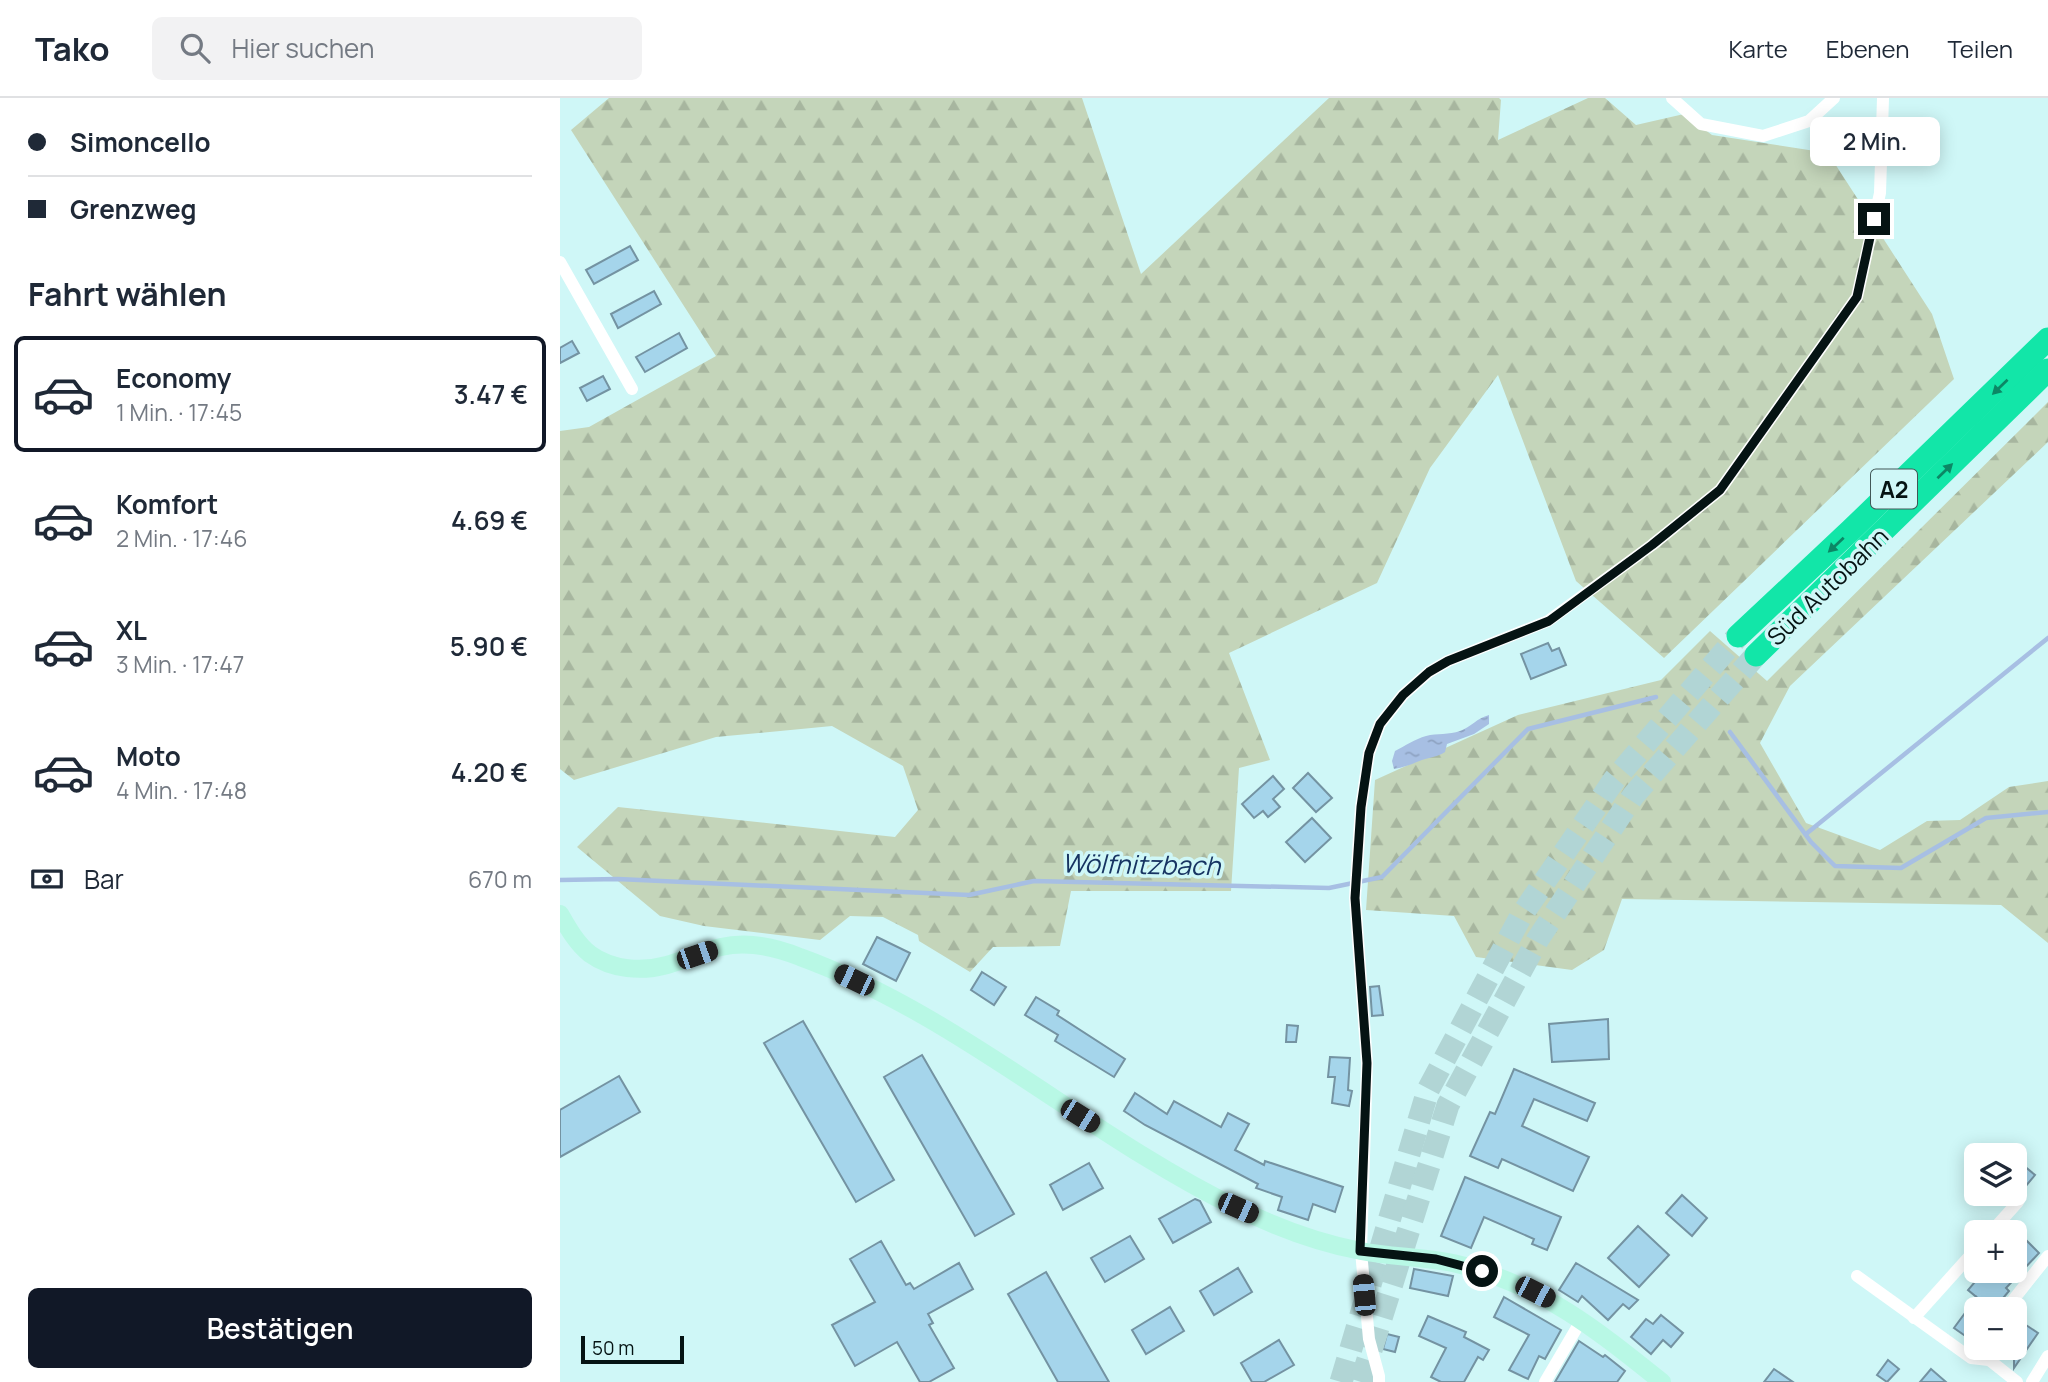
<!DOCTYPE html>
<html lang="de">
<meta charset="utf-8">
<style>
:root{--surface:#fff;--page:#f2f2f3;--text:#1f2937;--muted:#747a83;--line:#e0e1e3;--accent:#111827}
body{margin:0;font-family:Manrope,sans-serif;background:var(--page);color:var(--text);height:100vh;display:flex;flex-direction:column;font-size:26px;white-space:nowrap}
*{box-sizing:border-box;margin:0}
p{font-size:23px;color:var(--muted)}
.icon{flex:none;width:38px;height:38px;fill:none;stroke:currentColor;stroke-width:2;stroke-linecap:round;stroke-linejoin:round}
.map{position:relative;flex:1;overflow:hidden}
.side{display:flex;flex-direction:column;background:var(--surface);width:560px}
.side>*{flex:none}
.guide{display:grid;align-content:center;height:154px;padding:0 28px;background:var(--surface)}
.fabs{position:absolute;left:1404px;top:1045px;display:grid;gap:14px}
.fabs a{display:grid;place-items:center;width:63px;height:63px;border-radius:10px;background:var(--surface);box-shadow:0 4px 18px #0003;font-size:35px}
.scale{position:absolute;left:21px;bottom:18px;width:103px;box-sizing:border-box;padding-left:7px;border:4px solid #051313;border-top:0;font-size:19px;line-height:24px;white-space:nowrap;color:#051313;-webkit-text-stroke:5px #cff7f7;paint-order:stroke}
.end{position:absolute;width:32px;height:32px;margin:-16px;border:9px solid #051313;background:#fff;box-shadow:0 0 0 4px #fff}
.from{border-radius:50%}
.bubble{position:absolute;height:49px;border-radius:10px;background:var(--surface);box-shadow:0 4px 18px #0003;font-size:23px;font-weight:600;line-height:49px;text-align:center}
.car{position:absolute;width:21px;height:42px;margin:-21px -10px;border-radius:9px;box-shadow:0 0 5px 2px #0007;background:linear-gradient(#222 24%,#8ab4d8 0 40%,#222 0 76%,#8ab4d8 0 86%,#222 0)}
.guide b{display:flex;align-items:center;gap:24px;height:66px;font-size:26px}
.guide b+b{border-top:2px solid var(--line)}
.guide i{width:18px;height:18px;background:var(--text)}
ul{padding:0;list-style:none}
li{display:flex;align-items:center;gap:21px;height:116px;margin:0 14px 10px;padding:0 14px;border:4px solid transparent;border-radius:10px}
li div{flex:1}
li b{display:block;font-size:26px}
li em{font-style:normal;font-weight:600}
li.current{border-color:var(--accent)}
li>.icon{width:63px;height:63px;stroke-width:1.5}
h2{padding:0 28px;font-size:32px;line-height:84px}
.pay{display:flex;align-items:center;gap:18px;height:77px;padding:0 28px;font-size:26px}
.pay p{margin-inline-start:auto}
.cta{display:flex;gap:14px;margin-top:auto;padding:14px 28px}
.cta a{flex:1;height:80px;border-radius:10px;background:var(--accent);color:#fff;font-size:28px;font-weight:600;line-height:80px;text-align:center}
header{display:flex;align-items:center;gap:42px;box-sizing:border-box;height:98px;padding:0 35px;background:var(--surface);border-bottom:2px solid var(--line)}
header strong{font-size:33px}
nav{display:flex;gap:38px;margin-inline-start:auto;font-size:24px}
.search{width:490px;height:63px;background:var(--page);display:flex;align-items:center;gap:18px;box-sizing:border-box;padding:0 24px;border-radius:10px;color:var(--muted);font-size:26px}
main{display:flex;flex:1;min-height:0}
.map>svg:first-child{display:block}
.forest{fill:url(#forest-firs)}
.water{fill:url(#water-ripples)}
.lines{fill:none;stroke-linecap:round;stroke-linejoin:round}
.stream{stroke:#a7bfe3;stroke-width:4.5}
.building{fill:#a5d5eb;stroke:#7493a2;stroke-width:2}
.highway-tunnel{stroke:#b1d5d5;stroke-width:23;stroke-dasharray:23 11;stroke-linecap:butt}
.street{stroke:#fff;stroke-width:12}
.secondary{stroke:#b8f8e5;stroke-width:18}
.highway{stroke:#12e6a8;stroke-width:23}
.oneway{fill:#0c8765}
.route{stroke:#051313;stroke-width:9}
.labels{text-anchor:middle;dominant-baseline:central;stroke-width:7;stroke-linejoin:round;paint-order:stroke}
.shield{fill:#cff7f7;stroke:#425757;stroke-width:2}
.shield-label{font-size:23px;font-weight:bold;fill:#051313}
.street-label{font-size:24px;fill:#051313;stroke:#cff7f7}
.water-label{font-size:26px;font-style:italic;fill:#173462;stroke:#cff7f7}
</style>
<header>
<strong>Tako</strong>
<div class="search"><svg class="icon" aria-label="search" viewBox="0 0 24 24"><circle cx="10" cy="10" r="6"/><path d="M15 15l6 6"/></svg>Hier suchen</div>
<nav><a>Karte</a><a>Ebenen</a><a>Teilen</a></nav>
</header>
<main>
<section class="side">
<div class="guide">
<b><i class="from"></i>Simoncello</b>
<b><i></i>Grenzweg</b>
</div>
<h2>Fahrt wählen</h2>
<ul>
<li class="current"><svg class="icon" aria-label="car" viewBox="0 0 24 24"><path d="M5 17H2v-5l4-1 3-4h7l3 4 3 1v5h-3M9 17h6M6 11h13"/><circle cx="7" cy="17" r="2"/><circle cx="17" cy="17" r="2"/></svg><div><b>Economy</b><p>1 Min. · 17:45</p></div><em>3.47 €</em></li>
<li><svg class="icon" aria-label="car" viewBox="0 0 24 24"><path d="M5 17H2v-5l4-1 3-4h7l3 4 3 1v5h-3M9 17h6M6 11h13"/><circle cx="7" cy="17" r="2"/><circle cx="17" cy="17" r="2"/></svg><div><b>Komfort</b><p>2 Min. · 17:46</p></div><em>4.69 €</em></li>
<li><svg class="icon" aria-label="car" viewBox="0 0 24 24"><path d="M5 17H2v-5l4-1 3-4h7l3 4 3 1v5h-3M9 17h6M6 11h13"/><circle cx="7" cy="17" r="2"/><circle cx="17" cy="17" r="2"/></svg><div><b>XL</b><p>3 Min. · 17:47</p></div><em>5.90 €</em></li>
<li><svg class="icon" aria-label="car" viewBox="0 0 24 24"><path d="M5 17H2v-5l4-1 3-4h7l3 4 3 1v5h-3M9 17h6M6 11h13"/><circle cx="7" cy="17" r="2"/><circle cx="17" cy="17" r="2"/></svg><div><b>Moto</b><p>4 Min. · 17:48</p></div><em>4.20 €</em></li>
</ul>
<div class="pay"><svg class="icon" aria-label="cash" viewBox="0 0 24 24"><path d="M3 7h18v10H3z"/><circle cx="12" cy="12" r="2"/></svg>Bar<p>670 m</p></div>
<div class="cta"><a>Bestätigen</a></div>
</section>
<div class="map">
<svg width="1488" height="1284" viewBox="0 0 1488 1284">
<defs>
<pattern id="forest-firs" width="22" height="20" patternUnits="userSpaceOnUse" patternTransform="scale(1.75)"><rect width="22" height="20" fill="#c4d5ba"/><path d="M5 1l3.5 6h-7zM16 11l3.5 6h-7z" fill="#a7b69f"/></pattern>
<pattern id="water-ripples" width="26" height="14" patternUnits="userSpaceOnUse" patternTransform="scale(1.75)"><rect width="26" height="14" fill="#a7bfe3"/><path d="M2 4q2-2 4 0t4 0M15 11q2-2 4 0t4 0" fill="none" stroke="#8ea3c2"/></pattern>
</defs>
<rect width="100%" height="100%" fill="#cff7f7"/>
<!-- forest -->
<g class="forest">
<polygon points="49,0 522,0 581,176 769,0 939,0 941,2 938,42 1028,0 1045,0 1076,27 1124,16 1152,37 1268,55 1372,216 1394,281 1104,560 1016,483 938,277 870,370 817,485 669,555 710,662 679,670 671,793 511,793 500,848 433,849 410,874 359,843 358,837 323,819 290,818 260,842 144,828 100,818 17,749 58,709 335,739 358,712 343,668 272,628 156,639 14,682 0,671 0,333 29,329 156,258 11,32"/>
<polygon points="1488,304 1488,344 1230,588 1200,645 1246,725 1320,752 1367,723 1400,722 1449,689 1488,683 1488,845 1441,807 1062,801 1044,852 1012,872 916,859 894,818 806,812 815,682 958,617 1101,582 1150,533 1207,583"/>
</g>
<!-- water -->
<path class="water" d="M929,617v9l-15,10 -27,10 -2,8c-8,5 -14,5 -23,8 -10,4 -17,7 -28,9l-2,-8 3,-10c10,-5 20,-12 31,-15 11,-3 23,-1 34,-5 11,-4 17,-13 29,-16z"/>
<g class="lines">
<!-- stream -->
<g class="stream">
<polyline points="1170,634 1251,744 1275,768 1341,770 1426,720 1488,714"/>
<polyline points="1246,736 1488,540"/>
<polyline points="0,782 58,781 409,797 474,783 769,790 822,779 968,631 1096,599"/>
</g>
</g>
<!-- building -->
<g class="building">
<polygon points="70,148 78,162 34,186 26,172"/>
<polygon points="94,193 101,206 58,230 51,216"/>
<polygon points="119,235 127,250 85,274 76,259"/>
<polygon points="12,243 19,255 0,265 0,250"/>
<polygon points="43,278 50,291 27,303 20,290"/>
<polygon points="988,545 992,553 999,550 1006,567 971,581 961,556"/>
<polygon points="748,675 772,700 756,714 733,690"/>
<polygon points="713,678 724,691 713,701 720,709 708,719 703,713 694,720 682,706"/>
<polygon points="752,720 771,740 745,764 726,744"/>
<polygon points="317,839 350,855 336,883 303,866"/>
<polygon points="422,874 446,889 434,907 411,892"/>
<polygon points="819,888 823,917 812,918 810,889"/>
<polygon points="476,899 499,913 497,917 565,961 554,979 495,943 498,937 465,917"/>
<polygon points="1048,921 1049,961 992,964 989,926"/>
<polygon points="243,923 334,1082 296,1104 204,945"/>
<polygon points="727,927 738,928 736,944 726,944"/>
<polygon points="362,957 454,1116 415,1138 324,979"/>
<polygon points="770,959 790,960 788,992 792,993 789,1008 772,1005 775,979 768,979"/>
<polygon points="954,971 1035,1005 1027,1023 974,1001 962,1028 1029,1059 1013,1093 942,1061 938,1070 910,1058 930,1014 935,1016"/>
<polygon points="59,978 80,1014 0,1059 0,1012"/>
<polygon points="575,995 607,1016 614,1003 661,1029 668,1015 689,1026 675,1052 704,1067 705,1063 783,1089 775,1114 753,1106 748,1122 718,1112 722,1099 696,1090 698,1086 585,1027 564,1013"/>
<polygon points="1454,1064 1461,1070 1463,1067 1475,1077 1465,1089 1454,1079"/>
<polygon points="529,1065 543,1090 503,1112 490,1087"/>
<polygon points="905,1079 1001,1119 987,1152 972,1146 974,1141 924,1119 911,1150 881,1138"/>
<polygon points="1122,1097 1147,1120 1132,1138 1106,1115"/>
<polygon points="635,1101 640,1103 651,1124 613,1145 599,1121"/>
<polygon points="1078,1128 1109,1157 1079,1189 1048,1160"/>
<polygon points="570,1138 584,1161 545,1184 531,1160"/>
<polygon points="1463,1139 1479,1155 1446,1190 1449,1193 1434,1211 1431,1211 1408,1192 1425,1172 1454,1172 1454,1148"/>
<polygon points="321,1143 346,1187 350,1185 354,1191 399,1165 413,1191 368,1216 373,1225 369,1227 394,1270 369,1284 360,1284 337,1244 295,1268 272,1227 315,1204 290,1161"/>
<polygon points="1016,1165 1045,1182 1078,1202 1069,1211 1063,1206 1048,1222 1022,1198 1018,1204 999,1192"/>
<polygon points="678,1170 692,1194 654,1217 640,1193"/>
<polygon points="854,1171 893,1178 888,1198 850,1190"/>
<polygon points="486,1174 549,1284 498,1284 448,1196"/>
<polygon points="944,1199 1001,1232 985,1261 979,1258 968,1281 949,1272 969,1237 934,1219"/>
<polygon points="1416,1200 1416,1242 1414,1244 1394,1230"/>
<polygon points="610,1209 624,1233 586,1256 572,1232"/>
<polygon points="1101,1217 1123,1235 1111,1249 1103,1242 1091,1256 1071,1239 1086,1221 1093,1226"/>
<polygon points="868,1218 906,1234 904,1239 929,1252 923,1262 918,1259 904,1284 881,1284 871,1279 886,1250 859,1238"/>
<polygon points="1463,1225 1478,1235 1454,1270 1454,1237"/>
<polygon points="827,1236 839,1239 835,1254 823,1251"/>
<polygon points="719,1242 734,1267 704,1284 692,1284 681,1265"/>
<polygon points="1019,1243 1043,1259 1045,1257 1065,1273 1057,1284 995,1284"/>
<polygon points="1328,1262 1339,1271 1327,1284 1317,1277"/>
<polygon points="1214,1271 1233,1284 1204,1284"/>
<polygon points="1371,1271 1386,1284 1360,1284"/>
</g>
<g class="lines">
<!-- highway-tunnel -->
<g class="highway-tunnel">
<polyline points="781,1284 868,992 961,818 1054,682 1178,538"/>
<polyline points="801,1284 888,1007 978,841 1073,698 1196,557"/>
</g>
<!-- street -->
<g class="street">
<polyline points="1112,0 1141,26 1203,38 1249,23 1274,0"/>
<polyline points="0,164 72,291"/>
<polyline points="1431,1134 1458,1104"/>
<polyline points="1297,1178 1411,1260 1429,1262"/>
<polyline points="1446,1211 1488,1158"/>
<polyline points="1354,1220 1416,1151"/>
<polyline points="1420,1250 1418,1253 1457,1284"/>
<polyline points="819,1284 819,1278 809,1241 801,1153 807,965 795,800 801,709 809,655 820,626 843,597 869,574 888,563 988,523 1092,447 1160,392 1297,199 1320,95 1323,0"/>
<polyline points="985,1284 1022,1221"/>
<polyline points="1472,1284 1488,1258"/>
</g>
<!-- secondary -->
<path class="secondary" d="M0,816c8,14 17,30 30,40 22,16 52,18 77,11 18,-5 36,-14 54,-18 26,-6 54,0 79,10 157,57 287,178 437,251 39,19 82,35 124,43 34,7 70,5 104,15 82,23 132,64 197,116"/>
<!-- highway -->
<g class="highway">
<polyline points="1178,538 1291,432 1488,241"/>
<polyline points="1196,557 1488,272"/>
</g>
</g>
<!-- one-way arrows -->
<defs><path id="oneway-solid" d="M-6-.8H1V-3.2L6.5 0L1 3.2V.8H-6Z" transform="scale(1.75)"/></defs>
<g class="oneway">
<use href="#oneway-solid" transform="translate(1440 289) rotate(136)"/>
<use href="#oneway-solid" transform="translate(1385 373) rotate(-44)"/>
<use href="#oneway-solid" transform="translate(1276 447) rotate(137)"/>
</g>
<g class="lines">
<!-- route -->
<polyline class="route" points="922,1173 876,1161 800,1153 807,965 795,800 801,709 809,655 820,626 843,597 869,574 888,563 989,523 1092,447 1160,392 1297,199 1314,121"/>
</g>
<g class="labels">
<!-- shield labels -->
<rect class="shield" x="1311" y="371.5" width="46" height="39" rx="5"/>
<g class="shield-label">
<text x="1334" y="391">A2</text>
</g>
<!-- street labels -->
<g class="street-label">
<text transform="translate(1267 488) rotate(-44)">Süd Autobahn</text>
</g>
<!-- water labels -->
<g class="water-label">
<text transform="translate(581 766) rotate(1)">Wölfnitzbach</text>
</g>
</g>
</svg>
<div class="fabs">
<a><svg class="icon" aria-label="layers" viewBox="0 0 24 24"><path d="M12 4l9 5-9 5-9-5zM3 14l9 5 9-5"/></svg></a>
<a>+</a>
<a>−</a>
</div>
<div class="scale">50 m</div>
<i class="end from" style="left:922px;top:1173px"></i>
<i class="end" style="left:1314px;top:121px"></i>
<div class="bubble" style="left:1250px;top:19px;width:130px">2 Min.</div>
<i class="car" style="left:137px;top:857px;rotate:71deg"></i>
<i class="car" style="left:294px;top:882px;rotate:296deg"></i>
<i class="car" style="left:520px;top:1018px;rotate:122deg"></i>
<i class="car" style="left:678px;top:1110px;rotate:114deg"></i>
<i class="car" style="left:975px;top:1194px;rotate:117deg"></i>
<i class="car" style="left:804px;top:1197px;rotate:355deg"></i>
</div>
</main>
